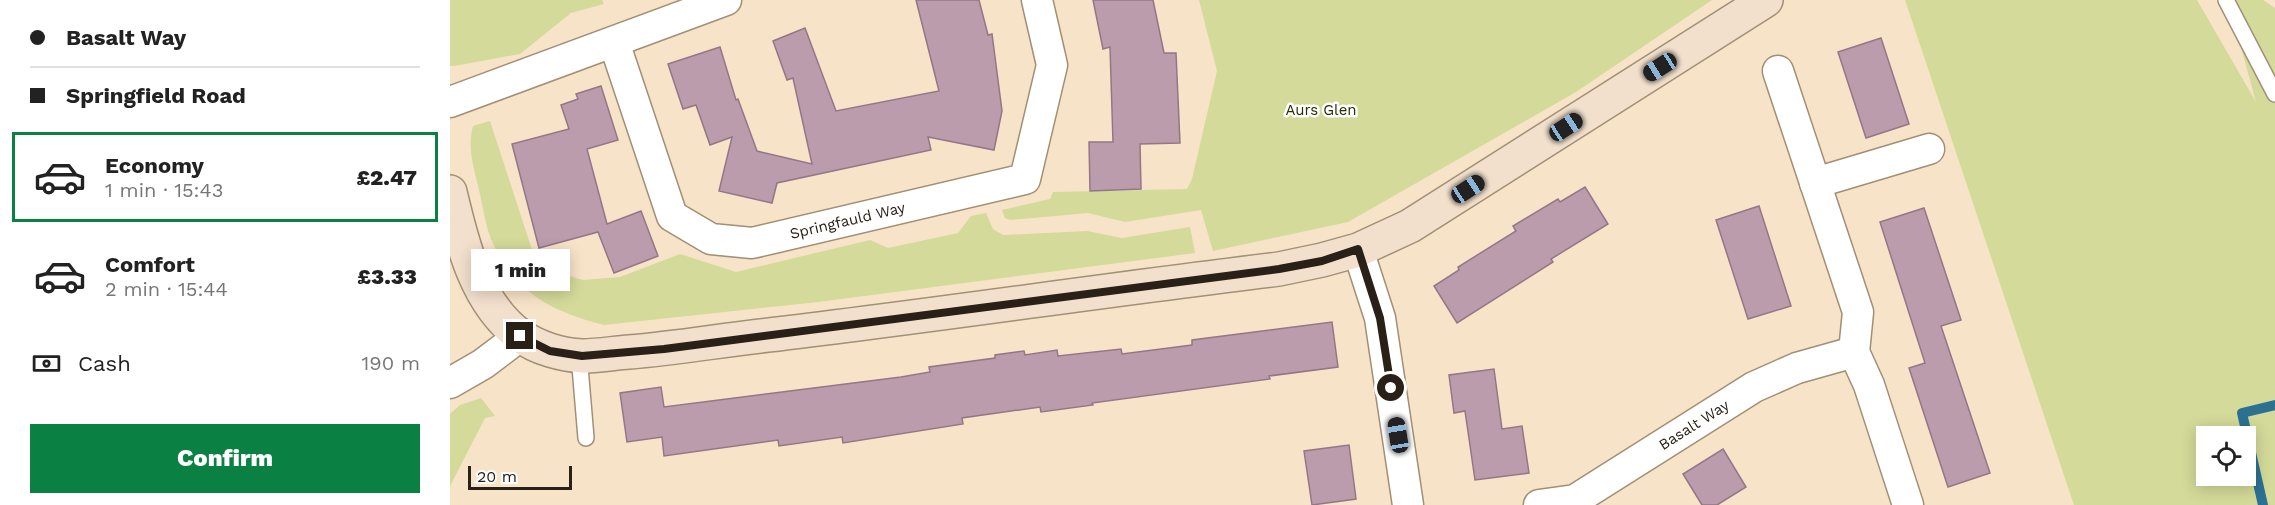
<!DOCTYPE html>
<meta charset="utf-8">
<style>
:root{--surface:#fff;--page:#f6f6f6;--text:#222;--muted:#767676;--line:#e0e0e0;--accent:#0b8043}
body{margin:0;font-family:"Work Sans",sans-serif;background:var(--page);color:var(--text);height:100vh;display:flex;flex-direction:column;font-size:22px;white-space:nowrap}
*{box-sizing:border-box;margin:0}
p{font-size:20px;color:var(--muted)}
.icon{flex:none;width:33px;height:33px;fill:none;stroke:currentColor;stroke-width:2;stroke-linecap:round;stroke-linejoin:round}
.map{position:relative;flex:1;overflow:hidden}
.side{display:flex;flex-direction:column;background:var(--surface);width:450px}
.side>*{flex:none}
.guide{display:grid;align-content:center;height:132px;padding:0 30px;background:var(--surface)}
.controls{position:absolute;left:1746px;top:426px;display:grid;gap:12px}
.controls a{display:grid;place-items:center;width:60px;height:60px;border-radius:0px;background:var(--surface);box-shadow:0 3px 15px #0003;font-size:30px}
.scale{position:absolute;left:18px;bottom:15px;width:104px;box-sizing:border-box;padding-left:6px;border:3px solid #292117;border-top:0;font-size:16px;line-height:21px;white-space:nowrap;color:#292117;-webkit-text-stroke:4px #fff;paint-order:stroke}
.end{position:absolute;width:27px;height:27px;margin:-14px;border:8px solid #292117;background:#fff;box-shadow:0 0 0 3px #fff}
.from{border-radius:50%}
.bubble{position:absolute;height:42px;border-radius:0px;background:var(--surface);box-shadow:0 3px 15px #0003;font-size:20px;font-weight:800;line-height:42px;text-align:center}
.car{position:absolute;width:18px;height:36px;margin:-18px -9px;border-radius:8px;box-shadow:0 0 4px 2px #0007;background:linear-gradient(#222 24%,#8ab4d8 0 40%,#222 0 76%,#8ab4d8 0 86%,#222 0)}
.guide b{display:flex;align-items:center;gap:21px;height:57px;font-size:22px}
.guide b+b{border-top:2px solid var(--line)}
.guide i{width:15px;height:15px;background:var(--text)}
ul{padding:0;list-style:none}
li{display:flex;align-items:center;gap:18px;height:90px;margin:0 12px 9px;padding:0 18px;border:3px solid transparent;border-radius:0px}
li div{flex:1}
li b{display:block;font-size:22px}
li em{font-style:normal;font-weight:800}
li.active{border-color:var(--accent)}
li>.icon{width:54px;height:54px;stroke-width:1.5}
.pay{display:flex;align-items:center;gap:15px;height:66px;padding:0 30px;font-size:22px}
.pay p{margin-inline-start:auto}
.button{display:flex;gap:12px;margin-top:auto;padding:12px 30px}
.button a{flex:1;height:69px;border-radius:0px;background:var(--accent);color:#fff;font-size:24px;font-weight:800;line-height:69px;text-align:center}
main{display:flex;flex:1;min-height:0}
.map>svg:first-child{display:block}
.green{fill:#d4da99;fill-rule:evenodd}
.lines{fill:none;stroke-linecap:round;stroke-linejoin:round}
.stream{stroke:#2c7192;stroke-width:10}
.building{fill:#ba9cad;stroke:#947787;stroke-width:1.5}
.lane-casing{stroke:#a18f76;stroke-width:18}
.street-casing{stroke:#a18f76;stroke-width:33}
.secondary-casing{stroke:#a18f76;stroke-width:36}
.lane{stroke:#fff;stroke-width:15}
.street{stroke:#fff;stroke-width:30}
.secondary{stroke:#f2e0cc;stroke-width:33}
.route{stroke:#292117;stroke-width:8}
.labels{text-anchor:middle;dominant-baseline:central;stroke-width:5;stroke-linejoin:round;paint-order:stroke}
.park-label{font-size:15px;fill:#2a2c03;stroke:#fff}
.street-label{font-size:15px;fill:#292117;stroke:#fff}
</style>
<main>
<section class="side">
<div class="guide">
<b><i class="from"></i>Basalt Way</b>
<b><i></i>Springfield Road</b>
</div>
<ul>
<li class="active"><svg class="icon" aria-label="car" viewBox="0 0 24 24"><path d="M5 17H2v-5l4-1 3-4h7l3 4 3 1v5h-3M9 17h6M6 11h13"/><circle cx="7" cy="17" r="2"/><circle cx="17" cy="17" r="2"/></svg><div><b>Economy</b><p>1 min · 15:43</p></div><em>£2.47</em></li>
<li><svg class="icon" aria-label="car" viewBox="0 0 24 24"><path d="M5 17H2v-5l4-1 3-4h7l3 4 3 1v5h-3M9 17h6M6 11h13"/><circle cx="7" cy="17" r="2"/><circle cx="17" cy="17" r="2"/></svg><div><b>Comfort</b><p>2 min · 15:44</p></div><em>£3.33</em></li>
</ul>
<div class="pay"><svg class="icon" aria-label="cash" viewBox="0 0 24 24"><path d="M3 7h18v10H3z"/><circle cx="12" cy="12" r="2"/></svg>Cash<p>190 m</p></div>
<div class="button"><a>Confirm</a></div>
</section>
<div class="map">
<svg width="1825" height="505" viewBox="0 0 1825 505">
<rect width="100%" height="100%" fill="#f7e3c8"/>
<!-- green -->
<g class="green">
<polygon points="0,0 152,0 154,4 121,13 70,54 4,66 0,66"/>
<polygon points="749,0 1262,0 1126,92 898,222 763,251 751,210 675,222 638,213 561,220 555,218 552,210 600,199 603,192 737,189 742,179 767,71"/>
<path d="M1455,0h292l59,102 -28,-102h35l12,8v497h-201zM1756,436h40v40h-40z"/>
<path d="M40,121l45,138 24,14 24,7 37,-3 60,-23 56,18 134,-32 18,8 70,-15 13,-17 15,-3 7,16 10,6 84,-4 35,7 68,-11 5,26 -377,49 -214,23c-52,-13 -91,-33 -113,-86 -6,-15 -8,-33 -12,-49 -5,-22 -12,-42 -6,-64z"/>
<polygon points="31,398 45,416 35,418 0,486 0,414 10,405"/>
</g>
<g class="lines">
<!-- stream -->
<polyline class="stream" points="1813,505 1792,413 1825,405"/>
</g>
<!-- building -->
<g class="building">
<polygon points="466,0 529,0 538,35 542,34 552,111 544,150 478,137 481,150 327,183 322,203 269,191 282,137 260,145 246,105 233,109 218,64 270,47 286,100 288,99 307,151 362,164 343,78 337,80 323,41 355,28 386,111 489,91"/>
<polygon points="643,0 703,0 714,53 726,53 730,143 690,144 691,189 640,191 639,142 663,142 660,47 653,49"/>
<polygon points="1431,38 1459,124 1416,138 1388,52"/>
<polygon points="151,86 168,140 137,149 157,224 191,211 208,256 164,273 148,232 89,248 62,144 119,129 111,105 128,99 126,94"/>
<polygon points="1135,187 1158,224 1101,259 1103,262 1007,323 984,286 1009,270 1008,267 1066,231 1063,226 1108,199 1110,202"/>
<polygon points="1309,206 1341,306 1298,319 1266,220"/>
<polygon points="1474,208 1511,320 1491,326 1540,473 1498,487 1459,368 1475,363 1430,222"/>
<polygon points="882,322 888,367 819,376 820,379 642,403 643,405 591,412 590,407 512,418 513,424 393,443 392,437 329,446 328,440 214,456 212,437 177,442 170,393 211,387 214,407 451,377 480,372 479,367 545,358 545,355 574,351 575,355 607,350 608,356 671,349 672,354 742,345 742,340"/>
<polygon points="1044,369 1052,429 1072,426 1079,473 1025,480 1015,411 1004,413 999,375"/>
<polygon points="899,445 906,499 862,505 854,451"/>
<polygon points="1273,449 1296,487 1267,505 1252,505 1233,474"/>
</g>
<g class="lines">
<!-- lane casing -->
<g class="lane-casing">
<g id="lane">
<polyline points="1776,0 1825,94"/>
<polyline points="129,355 136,438"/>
</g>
</g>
<!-- street casing -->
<g class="street-casing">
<g id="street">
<path id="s1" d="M164,42l58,174 39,23 41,4 273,-64 27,-114 -15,-65"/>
<polyline points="1328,71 1408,312 1404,352"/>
<polyline points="0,102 276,0"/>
<polyline points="1365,183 1479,149"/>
<polyline points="908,250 930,318 958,505"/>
<polyline points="0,383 33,364 70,336"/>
<path id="s2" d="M1089,505l36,-5 179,-113 43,-19 57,-16 15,33 39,120"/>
</g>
</g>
<!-- secondary casing -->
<g class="secondary-casing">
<path id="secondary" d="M0,192c12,51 26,112 71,144 16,12 41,19 61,20 16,0 32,-3 47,-4 50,-4 99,-13 149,-18 167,-20 334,-45 501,-65l43,-9 36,-10 52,-24 356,-226"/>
</g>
<!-- lane -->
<use href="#lane" class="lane"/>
<!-- street -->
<use href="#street" class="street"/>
<!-- secondary -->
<use href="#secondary" class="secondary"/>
</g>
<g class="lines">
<!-- route -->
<polyline class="route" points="70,336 100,351 132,356 214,349 829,269 872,261 908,249 930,318 941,388"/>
</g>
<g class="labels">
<!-- park labels -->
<g class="park-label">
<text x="871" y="110">Aurs Glen</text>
</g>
<!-- street labels -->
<g class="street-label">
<text stroke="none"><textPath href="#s1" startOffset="368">Springfauld Way</textPath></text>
<text stroke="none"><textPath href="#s2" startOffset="177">Basalt Way</textPath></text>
</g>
</g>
</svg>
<div class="controls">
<a><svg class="icon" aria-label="locate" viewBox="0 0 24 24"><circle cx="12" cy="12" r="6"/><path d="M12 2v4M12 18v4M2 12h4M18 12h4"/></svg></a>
</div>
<div class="scale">20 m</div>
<i class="end from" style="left:941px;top:388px"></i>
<i class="end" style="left:70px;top:336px"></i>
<div class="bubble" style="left:21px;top:249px;width:99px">1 min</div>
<i class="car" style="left:1210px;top:67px;rotate:238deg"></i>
<i class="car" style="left:1116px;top:127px;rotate:57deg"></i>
<i class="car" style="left:1018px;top:189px;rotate:57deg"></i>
<i class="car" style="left:948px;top:435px;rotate:351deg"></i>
</div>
</main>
